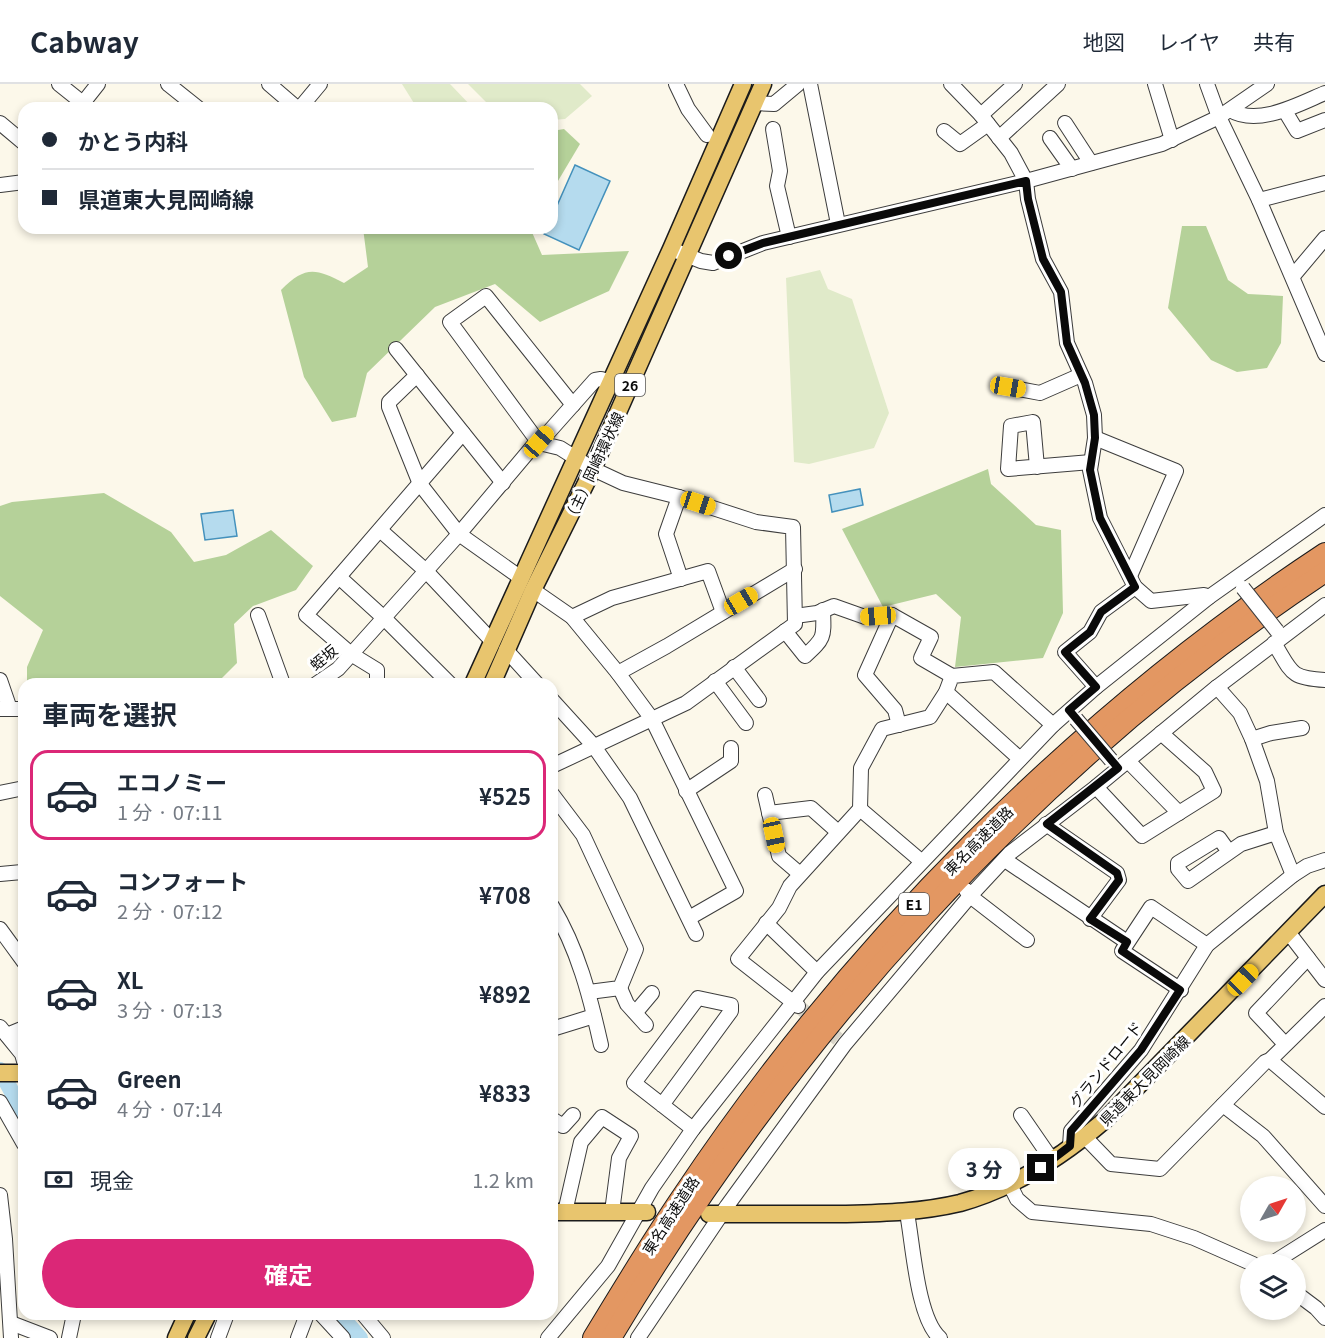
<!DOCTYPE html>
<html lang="ja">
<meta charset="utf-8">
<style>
:root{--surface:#fff;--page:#f6f6f7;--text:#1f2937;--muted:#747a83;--line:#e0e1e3;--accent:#db2777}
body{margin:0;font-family:Georgia,"Noto Sans JP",serif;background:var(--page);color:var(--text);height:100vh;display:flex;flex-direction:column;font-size:22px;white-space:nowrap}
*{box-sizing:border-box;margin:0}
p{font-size:20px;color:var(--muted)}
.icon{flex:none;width:33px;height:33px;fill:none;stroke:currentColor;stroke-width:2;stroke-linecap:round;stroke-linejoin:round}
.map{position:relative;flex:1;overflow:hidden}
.sheet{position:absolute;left:18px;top:594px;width:540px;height:642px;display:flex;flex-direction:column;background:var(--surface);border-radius:18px;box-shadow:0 3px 9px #0003}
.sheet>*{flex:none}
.hud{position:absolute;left:18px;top:18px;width:540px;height:132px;border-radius:18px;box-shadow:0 3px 9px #0003;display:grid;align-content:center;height:132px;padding:0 24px;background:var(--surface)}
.needle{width:39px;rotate:51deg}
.controls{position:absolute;left:1240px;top:1092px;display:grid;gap:12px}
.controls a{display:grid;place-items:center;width:66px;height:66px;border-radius:50%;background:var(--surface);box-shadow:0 3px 9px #0003;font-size:30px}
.end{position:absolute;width:27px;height:27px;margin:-14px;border:8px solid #0a0a0a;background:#fff;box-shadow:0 0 0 3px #fff}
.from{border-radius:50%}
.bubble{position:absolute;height:42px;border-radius:21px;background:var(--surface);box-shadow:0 3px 9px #0003;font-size:20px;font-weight:700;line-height:42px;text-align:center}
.car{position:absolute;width:18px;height:36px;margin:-18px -9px;border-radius:8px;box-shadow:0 0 4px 2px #0007;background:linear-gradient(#f5c518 24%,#345 0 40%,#f5c518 0 76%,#345 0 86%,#f5c518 0)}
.hud b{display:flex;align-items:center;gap:21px;height:57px;font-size:22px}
.hud b+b{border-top:2px solid var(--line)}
.hud i{width:15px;height:15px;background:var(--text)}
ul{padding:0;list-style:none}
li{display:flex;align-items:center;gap:18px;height:90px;margin:0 12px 9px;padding:0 12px;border:3px solid transparent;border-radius:18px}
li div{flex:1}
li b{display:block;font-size:22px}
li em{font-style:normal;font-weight:700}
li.selected{border-color:var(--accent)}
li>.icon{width:54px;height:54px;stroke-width:1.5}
h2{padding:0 24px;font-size:27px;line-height:72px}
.pay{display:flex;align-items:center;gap:15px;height:66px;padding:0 24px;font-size:22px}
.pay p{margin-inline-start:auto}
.action{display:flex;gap:12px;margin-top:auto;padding:12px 24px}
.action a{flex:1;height:69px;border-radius:36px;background:var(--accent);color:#fff;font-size:24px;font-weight:700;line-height:69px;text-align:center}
header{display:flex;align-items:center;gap:36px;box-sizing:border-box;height:84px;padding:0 30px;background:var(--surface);border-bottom:2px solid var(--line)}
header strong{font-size:28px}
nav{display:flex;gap:33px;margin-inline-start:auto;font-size:21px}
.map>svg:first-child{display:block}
.forest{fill:#b5d199}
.pitch{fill:#e0eac9}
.water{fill:#b5dbee;stroke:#4491bc;stroke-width:1.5}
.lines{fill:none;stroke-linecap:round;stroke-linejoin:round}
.river{stroke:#b5dbee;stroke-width:16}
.minor-tunnel{stroke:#d8d4c8;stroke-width:14;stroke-dasharray:14 7;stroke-linecap:butt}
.minor-casing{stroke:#3d3d3d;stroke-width:16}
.major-casing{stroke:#1b1b1b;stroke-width:19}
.highway-casing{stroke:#1b1b1b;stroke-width:22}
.minor{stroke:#fff;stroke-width:14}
.major{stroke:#e8c56e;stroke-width:16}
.highway{stroke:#e39762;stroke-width:20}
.minor-bridge-casing{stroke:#3d3d3d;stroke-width:16;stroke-linecap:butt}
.minor-bridge{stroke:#fff;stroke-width:14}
.route{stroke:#0a0a0a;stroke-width:8}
.labels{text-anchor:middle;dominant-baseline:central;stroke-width:6;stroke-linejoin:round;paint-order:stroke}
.shield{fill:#fff;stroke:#545454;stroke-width:1.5}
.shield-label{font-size:14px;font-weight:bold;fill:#0a0a0a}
.street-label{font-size:15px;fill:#0a0a0a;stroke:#fff}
</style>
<header>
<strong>Cabway</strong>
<nav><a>地図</a><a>レイヤ</a><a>共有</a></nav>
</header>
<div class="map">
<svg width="1325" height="1254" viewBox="0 0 1325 1254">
<rect width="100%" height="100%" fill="#fcf8ea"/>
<!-- forest -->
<g class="forest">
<polygon points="564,45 580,60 552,107 552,47"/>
<polygon points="1182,142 1206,142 1228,196 1248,210 1283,212 1281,259 1267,284 1237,288 1211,276 1168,224"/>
<path d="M363,144h169l-1,2 11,25 87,-4 -20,40 -69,31 -45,-38 -60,23 -68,66 -11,44 -24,5 -28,-45 -23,-87c24,-24 34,-22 63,-7l24,-16z"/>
<polygon points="988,385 991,400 1036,441 1061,446 1063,529 1043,574 955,583 961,533 936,510 883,523 842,445"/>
<polygon points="104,409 171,448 194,478 226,471 271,446 313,482 296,506 253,522 234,540 237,579 216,600 27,600 27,583 43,546 0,512 0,422 12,418"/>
</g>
<!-- pitch -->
<g class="pitch">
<polygon points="402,0 450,0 473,24 417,24"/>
<polygon points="468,0 580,0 592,12 565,35 552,36 552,24 492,24"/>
<polygon points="820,186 828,205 852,215 889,329 874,364 809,380 794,378 786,194"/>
</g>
<!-- water -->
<g class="water">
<polygon points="575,81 610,97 579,166 544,150 547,144 552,144 552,133"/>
<polygon points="860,405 863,421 832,428 829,411"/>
<polygon points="233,426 237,452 205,456 201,430"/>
</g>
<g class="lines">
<!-- river -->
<g class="river">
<polyline points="0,986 24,1030"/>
<polyline points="339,1230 360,1254"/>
</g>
<!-- minor-tunnel -->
<polyline class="minor-tunnel" points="798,922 838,955"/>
<!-- minor casing -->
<g class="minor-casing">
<g id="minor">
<polyline points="59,0 89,24"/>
<polyline points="168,0 198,24"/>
<polyline points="269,0 297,24"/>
<polyline points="676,0 688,25 707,51"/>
<polyline points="810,0 838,140"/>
<polyline points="951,0 981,31 1011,69 1026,97 1028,115 1043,175 1061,208 1067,259 1085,299 1094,331 1095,354 1090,386 1100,434 1135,503 1151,517 1204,511 1209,513 1325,431"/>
<polyline points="1155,0 1172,56"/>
<polyline points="1207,0 1219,33 1259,116 1325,270"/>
<polyline points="754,19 774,20 798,0"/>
<polyline points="79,24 98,0"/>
<polyline points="300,24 320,0"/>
<path d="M1230,26c28,17 69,-6 95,-17"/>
<polyline points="1285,27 1297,47 1325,36"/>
<polyline points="981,31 1015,0"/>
<polyline points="0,39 24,59"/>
<polyline points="1065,39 1091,79"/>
<polyline points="773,45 780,87 777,102 789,153"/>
<polyline points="944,47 960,60 988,40"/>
<polyline points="999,54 1058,0"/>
<polyline points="1050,54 1072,85"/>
<polyline points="0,101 24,98"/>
<polyline points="1259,116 1325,99"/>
<polyline points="671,165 701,177 713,179 763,159 1026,97 1162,60 1219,33 1267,0"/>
<polyline points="1293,192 1325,154"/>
<polyline points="396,265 503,399"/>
<polyline points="417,291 389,318 389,323 420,400 459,450 521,494"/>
<polyline points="1008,303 1040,309 1081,291"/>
<polyline points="1095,354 1176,387 1130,492"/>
<polyline points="1037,383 1033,338 1011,342 1008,385 1091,378"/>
<polyline points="679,413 666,450 681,495"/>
<polyline points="380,446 426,487 492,557"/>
<polyline points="339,493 384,534 450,600"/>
<polyline points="533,506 572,533 618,589 652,635 736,807 689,834"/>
<polyline points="258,531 283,600"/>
<polyline points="795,532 817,529 834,522 865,533 892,531"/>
<polyline points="572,533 612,514 708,487 723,528"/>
<path d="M785,547l20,25c20,-18 19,-19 18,-46"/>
<path d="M1274,559c18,29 15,35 51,37"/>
<polyline points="506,566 537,600"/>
<polyline points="734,583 759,616"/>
<polyline points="618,589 667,562 795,485"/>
<polyline points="0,596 10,625"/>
<polyline points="715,597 746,639"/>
<polyline points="316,600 338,585 459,450 534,361 539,359 595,296 601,295 611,298"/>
<polyline points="377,600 377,586 351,570 306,531 463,349"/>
<polyline points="1096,603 1065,568 1090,548 1101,528 1135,503"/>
<polyline points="1217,603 1240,629 1252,655 1267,697 1276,749 1293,791"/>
<polyline points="946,608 1020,675"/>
<polyline points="552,616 593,661 630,714 696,850"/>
<polyline points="0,625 24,625"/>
<polyline points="899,641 895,626 865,591 892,531 931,553 921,574 952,592"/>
<polyline points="1252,655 1271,649 1302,644"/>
<polyline points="1128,677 1179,729"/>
<polyline points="552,682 686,619 795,540 793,443 756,438 679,413 623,399 593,385 560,364 539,359 450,238 486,212 573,321"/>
<polyline points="1096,703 1142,752 1214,707 1205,688 1161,649"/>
<polyline points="686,707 731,677 731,664"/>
<polyline points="0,709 24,704"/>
<polyline points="552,710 583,751 636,865 620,904 589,908"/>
<polyline points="765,711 779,772 800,790"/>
<polyline points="860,725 921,777"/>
<polyline points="769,729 811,724 838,748"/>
<polyline points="1046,740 1117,789 1119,796 1090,835"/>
<polyline points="1229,768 1219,754 1178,779 1178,785 1188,797 1241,760 1276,749"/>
<polyline points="1005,776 1127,858"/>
<polyline points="0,790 22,788 24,791"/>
<polyline points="966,806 970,812 1027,856"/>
<path d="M552,822c26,43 38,90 49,139"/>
<polyline points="766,839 817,888"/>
<polyline points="0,845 24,878"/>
<polyline points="1288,848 1325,896"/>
<polyline points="620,904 627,920 646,941"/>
<polyline points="1181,906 1122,867 1151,823 1207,861"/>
<polyline points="798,922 738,875 779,824 790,802 860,725 861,684 882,645 930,633 946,608 952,592 994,588 1053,641"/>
<polyline points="636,928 652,909"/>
<polyline points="0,943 22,970 24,977"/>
<polyline points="552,945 594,932"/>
<polyline points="7,951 24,944"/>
<polyline points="1285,960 1256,929 1308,874"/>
<polyline points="1270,976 1325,1023"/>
<polyline points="0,1018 24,1060"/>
<polyline points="662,1021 731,927 731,921 698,914 634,999 693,1045"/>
<polyline points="1223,1021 1263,1052 1325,1122"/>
<polyline points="1021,1031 1052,1076"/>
<polyline points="552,1035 563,1042 573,1031"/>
<polyline points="1085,1053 1111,1080 1160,1085 1265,978 1270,976 1325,922"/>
<polyline points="1070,1062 1071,1047 1141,966 1207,861 1293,791 1307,782 1325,776"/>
<polyline points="1010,1101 1017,1115 1032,1128 1151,1140 1194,1154 1253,1180"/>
<polyline points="0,1111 5,1155 11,1254"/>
<polyline points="565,1128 581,1058 602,1033 631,1052 619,1074 612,1128"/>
<path d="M907,1129c6,31 10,105 33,125"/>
<polyline points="1271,1180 1325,1146"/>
<polyline points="1296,1209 1316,1224 1325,1234"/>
<polyline points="321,1230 343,1254"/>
<polyline points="363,1230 383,1254"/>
<polyline points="11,1239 50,1254"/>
<polyline points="69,1254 74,1230"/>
<polyline points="218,1254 227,1230"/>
<polyline points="298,1254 306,1233"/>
<polyline points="548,1254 608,1182 652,1104 693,1045 817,888 1053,641 1096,603 1209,513"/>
<polyline points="638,1254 727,1122 845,960 970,812 1010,769 1096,703 1217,603 1325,521"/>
</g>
</g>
<!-- major casing -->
<g class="major-casing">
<g id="major">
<polyline points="473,600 671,165 743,0"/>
<polyline points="492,600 533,506 593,385 763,0"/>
<polyline points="0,989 24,989"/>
<polyline points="552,1128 647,1128"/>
<path d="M709,1130c46,0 92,0 137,0 39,-1 76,-2 114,-11 54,-15 103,-47 145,-83l220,-226"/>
<polyline points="176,1254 187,1230"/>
<polyline points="196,1254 208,1230"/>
</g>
</g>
<!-- highway casing -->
<g class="highway-casing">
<g id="highway">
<path d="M593,1254c29,-48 58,-96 90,-143 166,-249 392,-477 642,-642"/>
<path d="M611,1254c180,-302 420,-571 714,-766"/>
</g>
</g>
<!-- minor -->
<use href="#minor" class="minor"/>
<!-- major -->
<use href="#major" class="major"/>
<!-- highway -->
<use href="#highway" class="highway"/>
<!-- minor-bridge casing -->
<g class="minor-bridge-casing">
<g id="minor-bridge">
<polyline points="1243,504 1277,547"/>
<polyline points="1076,635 1111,676"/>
</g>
</g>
<!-- minor-bridge -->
<use href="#minor-bridge" class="minor-bridge"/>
</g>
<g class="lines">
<!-- route -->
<polyline class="route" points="729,172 763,159 1026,97 1028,115 1043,175 1061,208 1067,259 1085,299 1094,331 1095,354 1090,386 1100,434 1135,503 1101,528 1090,548 1065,568 1096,603 1069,626 1118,684 1047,740 1117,789 1119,796 1090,835 1127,858 1122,867 1180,906 1141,966 1071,1047 1070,1062 1041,1084"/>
</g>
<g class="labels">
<!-- shield labels -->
<g class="shield">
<rect x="615" y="290" width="30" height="22" rx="4.5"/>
<rect x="899" y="809" width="30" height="22" rx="4.5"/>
</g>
<g class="shield-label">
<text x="630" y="301">26</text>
<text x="914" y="820">E1</text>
</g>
<!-- street labels -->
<g class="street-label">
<text transform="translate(593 383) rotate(-65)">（主）岡崎環状線</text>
<text transform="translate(323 573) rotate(-40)">蛭坂</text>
<text transform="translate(978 756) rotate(-45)">東名高速道路</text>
<text transform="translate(1105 980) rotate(-51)">グランドロード</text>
<text transform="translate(1144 996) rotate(-45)">県道東大見岡崎線</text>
<text transform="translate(670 1131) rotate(-57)">東名高速道路</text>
</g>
</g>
</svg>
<div class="controls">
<a><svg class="needle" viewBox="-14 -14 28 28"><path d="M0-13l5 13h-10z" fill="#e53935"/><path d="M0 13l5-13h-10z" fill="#747a83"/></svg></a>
<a><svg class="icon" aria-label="layers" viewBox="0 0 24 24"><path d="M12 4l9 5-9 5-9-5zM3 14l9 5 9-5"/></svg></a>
</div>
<i class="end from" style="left:729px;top:172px"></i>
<i class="end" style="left:1041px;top:1084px"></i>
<div class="bubble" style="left:948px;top:1064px;width:72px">3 分</div>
<i class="car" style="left:1008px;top:303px;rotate:100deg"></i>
<i class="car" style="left:539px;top:358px;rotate:41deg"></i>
<i class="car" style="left:698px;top:419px;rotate:108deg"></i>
<i class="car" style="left:741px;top:517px;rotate:59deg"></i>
<i class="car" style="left:878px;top:532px;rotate:266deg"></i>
<i class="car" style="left:774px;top:751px;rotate:168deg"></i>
<i class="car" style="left:1243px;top:896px;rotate:44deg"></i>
<div class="hud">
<b><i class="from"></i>かとう内科</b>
<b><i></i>県道東大見岡崎線</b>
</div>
<section class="sheet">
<h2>車両を選択</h2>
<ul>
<li class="selected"><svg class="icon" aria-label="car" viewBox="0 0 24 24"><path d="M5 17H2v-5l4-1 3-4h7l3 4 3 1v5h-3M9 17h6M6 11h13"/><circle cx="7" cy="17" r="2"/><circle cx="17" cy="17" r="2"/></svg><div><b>エコノミー</b><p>1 分 · 07:11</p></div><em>¥525</em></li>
<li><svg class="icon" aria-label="car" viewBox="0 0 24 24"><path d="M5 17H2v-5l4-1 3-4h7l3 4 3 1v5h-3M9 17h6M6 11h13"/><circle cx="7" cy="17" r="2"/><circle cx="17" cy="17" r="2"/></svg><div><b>コンフォート</b><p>2 分 · 07:12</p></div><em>¥708</em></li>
<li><svg class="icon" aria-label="car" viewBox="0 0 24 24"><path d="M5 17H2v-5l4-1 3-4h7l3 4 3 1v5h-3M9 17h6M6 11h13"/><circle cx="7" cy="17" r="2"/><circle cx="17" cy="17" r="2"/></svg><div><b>XL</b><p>3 分 · 07:13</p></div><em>¥892</em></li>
<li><svg class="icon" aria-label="car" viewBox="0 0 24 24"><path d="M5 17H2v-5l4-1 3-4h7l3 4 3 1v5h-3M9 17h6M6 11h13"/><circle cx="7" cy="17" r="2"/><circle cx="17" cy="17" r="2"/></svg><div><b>Green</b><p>4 分 · 07:14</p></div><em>¥833</em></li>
</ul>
<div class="pay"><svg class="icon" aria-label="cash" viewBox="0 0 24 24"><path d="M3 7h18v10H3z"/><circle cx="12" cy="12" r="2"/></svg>現金<p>1.2 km</p></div>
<div class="action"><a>確定</a></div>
</section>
</div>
